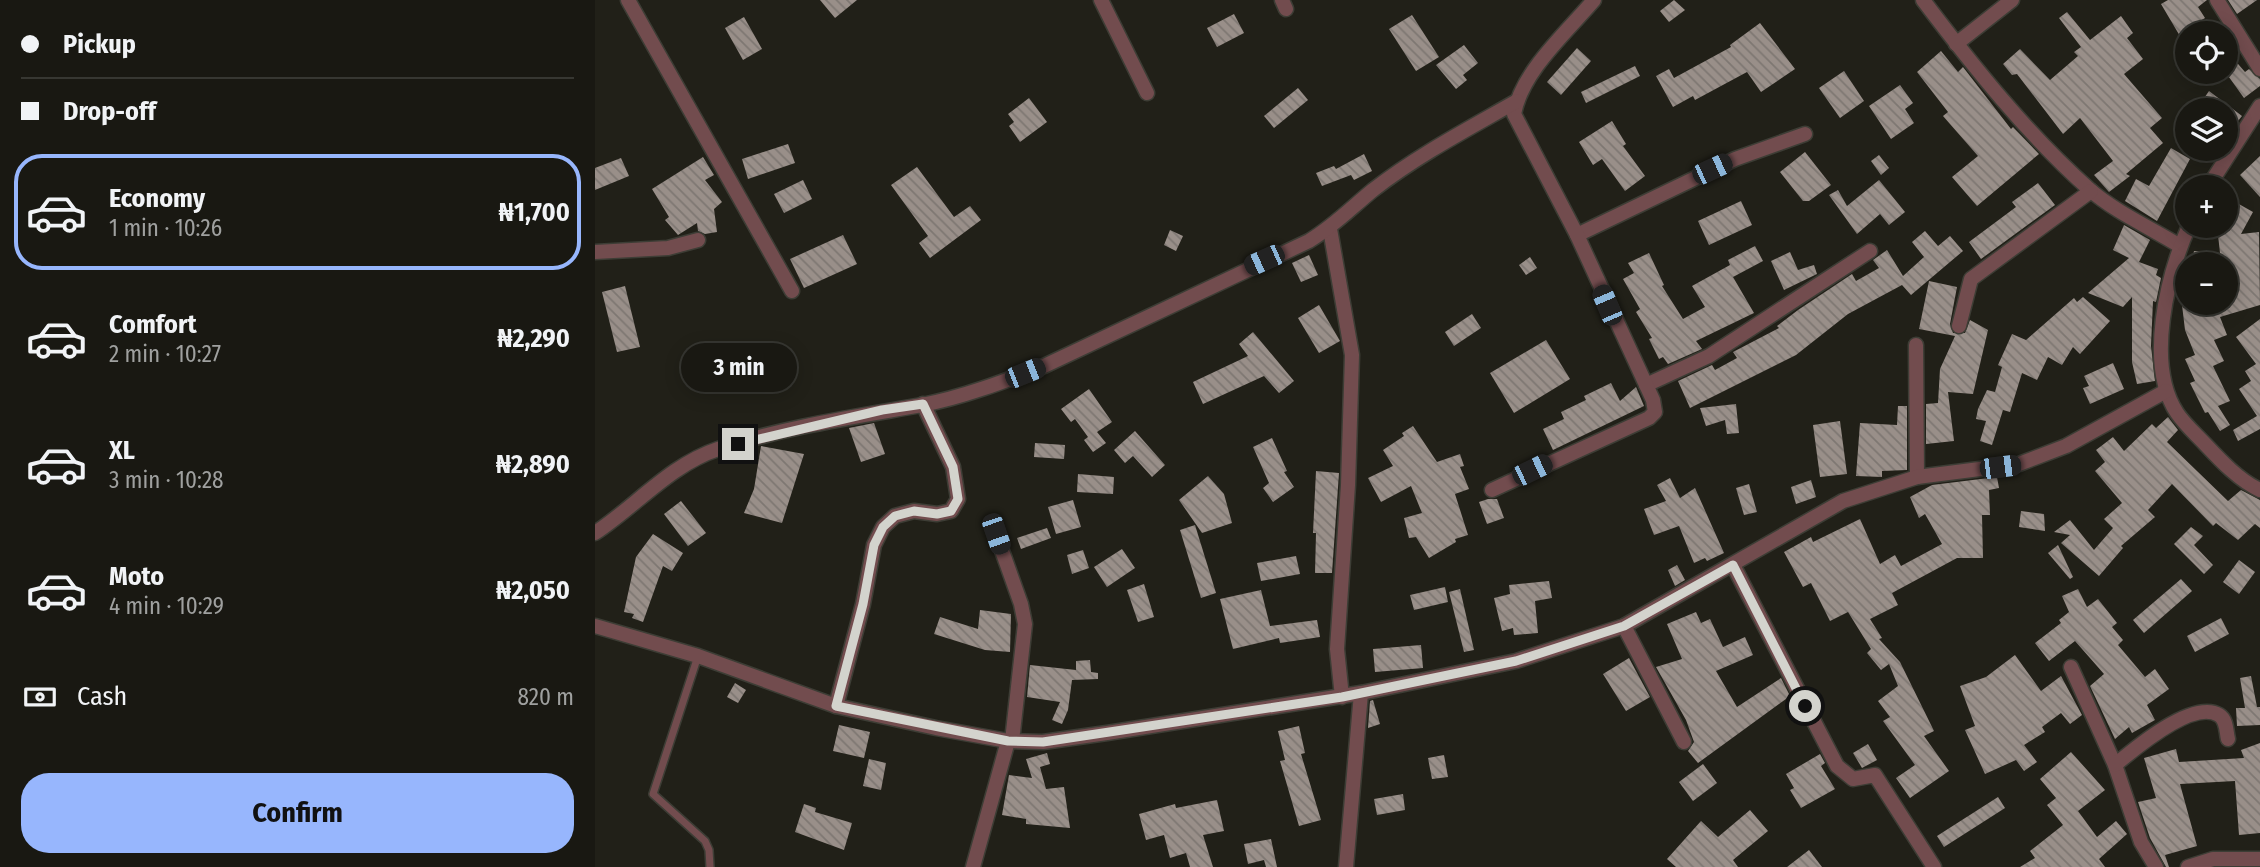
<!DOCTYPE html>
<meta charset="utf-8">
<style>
:root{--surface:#191812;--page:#262520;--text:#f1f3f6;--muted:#9fa09f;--line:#373732;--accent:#97b6fd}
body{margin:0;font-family:"Fira Sans Condensed",sans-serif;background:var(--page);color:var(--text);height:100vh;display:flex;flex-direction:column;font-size:26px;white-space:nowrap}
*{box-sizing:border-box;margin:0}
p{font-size:23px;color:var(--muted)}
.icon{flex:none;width:38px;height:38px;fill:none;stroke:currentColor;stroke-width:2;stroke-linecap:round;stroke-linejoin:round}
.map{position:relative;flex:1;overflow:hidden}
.details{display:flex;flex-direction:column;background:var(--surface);width:595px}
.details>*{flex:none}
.top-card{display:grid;align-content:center;height:154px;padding:0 21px;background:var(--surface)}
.tools{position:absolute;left:1580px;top:21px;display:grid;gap:14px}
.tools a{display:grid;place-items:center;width:63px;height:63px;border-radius:50%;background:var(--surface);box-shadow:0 4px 18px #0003,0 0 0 2px var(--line);font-size:35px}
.end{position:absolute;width:32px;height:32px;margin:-16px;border:9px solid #d3d3cd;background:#111;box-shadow:0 0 0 4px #111}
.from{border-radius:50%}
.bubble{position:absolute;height:49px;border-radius:24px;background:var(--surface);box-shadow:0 4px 18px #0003,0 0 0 2px var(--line);font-size:23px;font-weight:700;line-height:49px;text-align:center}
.car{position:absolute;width:21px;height:42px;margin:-21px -10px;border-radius:9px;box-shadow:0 0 5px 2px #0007;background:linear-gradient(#222 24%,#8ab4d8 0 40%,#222 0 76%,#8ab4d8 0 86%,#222 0)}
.top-card b{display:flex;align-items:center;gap:24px;height:66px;font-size:26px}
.top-card b+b{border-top:2px solid var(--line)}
.top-card i{width:18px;height:18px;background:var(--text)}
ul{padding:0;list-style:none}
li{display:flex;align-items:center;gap:21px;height:116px;margin:0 14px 10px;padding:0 7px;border:4px solid transparent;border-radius:28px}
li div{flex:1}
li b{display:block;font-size:26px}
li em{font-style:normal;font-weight:700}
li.current{border-color:var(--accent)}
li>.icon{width:63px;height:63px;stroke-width:1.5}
.pay{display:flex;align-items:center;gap:18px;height:77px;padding:0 21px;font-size:26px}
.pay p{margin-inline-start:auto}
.cta{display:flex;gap:14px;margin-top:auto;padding:14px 21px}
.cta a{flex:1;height:80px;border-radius:28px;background:var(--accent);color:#111;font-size:28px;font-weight:700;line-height:80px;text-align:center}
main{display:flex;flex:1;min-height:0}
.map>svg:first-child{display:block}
.building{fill:url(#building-back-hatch)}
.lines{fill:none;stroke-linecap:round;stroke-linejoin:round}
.service-casing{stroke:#3d3d35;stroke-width:10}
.minor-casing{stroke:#3d3d35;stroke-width:17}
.service{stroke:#724c4e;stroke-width:7}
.minor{stroke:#724c4e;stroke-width:14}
.route{stroke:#d3d3cd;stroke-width:9}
</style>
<main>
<section class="details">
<div class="top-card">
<b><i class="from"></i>Pickup</b>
<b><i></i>Drop-off</b>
</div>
<ul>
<li class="current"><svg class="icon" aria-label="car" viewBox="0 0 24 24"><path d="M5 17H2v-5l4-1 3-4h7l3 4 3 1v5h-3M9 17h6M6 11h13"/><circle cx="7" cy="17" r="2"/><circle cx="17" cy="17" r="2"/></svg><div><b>Economy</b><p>1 min · 10:26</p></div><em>₦1,700</em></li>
<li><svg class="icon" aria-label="car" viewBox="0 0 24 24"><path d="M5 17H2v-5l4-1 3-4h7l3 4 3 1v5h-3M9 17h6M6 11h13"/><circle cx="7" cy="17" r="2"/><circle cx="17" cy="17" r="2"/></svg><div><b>Comfort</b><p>2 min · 10:27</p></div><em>₦2,290</em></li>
<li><svg class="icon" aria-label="car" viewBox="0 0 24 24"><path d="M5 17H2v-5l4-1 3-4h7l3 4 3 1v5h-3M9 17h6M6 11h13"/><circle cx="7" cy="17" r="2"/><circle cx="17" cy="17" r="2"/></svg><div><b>XL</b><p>3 min · 10:28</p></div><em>₦2,890</em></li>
<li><svg class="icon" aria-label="car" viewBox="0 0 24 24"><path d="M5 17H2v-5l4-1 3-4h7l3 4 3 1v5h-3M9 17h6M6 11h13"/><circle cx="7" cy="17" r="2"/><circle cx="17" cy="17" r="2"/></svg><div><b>Moto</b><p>4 min · 10:29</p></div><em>₦2,050</em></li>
</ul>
<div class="pay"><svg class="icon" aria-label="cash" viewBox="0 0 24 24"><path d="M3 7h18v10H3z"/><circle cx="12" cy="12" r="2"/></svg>Cash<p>820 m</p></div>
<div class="cta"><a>Confirm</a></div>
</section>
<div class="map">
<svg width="1665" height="867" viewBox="0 0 1665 867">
<defs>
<pattern id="building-back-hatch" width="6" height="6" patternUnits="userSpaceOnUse" patternTransform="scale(1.75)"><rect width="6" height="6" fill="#998f89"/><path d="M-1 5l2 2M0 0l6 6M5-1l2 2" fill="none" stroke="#7e7772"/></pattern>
</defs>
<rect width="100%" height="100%" fill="#212018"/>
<!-- building -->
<g class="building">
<polygon points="225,0 262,0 240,18"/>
<polygon points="1079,0 1090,10 1074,22 1065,11"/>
<polygon points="1573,0 1612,0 1603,7 1610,18 1605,21 1616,33 1592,33 1592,48 1566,4"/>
<polygon points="1633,0 1662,0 1642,14"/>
<polygon points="1472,12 1495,40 1526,16 1538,33 1532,38 1548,59 1529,74 1567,118 1555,128 1568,143 1531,174 1535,176 1514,192 1499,175 1518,161 1485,118 1468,134 1422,74 1417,75 1408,64 1425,49 1455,80 1483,56 1479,52 1486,47 1464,18"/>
<polygon points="639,14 649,33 622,47 612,28"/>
<polygon points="817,15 844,57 821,71 794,29"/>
<polygon points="149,17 167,49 148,60 130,28"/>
<polygon points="1165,23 1200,69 1166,92 1152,72 1100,100 1098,96 1078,107 1061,76 1074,69 1079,78 1136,47 1135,45"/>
<polygon points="869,45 883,63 868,75 872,80 861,89 841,65"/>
<polygon points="982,48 996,61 966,95 952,82"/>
<polygon points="1631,50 1650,72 1654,69 1665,79 1665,86 1649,98 1631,73"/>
<polygon points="1346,51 1363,72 1368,67 1416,129 1418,127 1444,154 1382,206 1357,177 1383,156 1348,116 1353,112 1322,72"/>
<polygon points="1040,66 1045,76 991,103 986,92"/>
<polygon points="1249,71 1269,101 1245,118 1224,88"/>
<polygon points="1305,85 1318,103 1310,109 1319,123 1296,139 1274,106"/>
<polygon points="703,88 713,100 679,128 669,116"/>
<polygon points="1614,91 1647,116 1631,136 1631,110 1601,110"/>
<polygon points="434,98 452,122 425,142 414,126 419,122 413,114"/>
<polygon points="1017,121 1031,144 1028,146 1050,176 1030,191 1007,159 998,165 984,142"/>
<polygon points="193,144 200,163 153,179 147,159"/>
<polygon points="1576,148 1595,159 1562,221 1530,201 1541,179 1554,186"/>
<polygon points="1210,152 1236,185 1214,201 1208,201 1185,172"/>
<polygon points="769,154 777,171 759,180 756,175 727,186 721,173 739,166 741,169"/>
<polygon points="1284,155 1294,168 1286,175 1276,161"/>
<polygon points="1665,156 1665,197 1645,175"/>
<polygon points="108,157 119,175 110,180 127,202 119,209 122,232 110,234 103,231 102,223 83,235 70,220 74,217 57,189"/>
<polygon points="26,158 34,176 0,190 0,168"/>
<polygon points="322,167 359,217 375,206 386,220 335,258 324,243 333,236 296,185"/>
<polygon points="208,180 217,199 189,213 179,194"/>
<polygon points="1284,180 1310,212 1294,225 1285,214 1262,234 1234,195 1243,190 1252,206"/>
<polygon points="1443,183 1460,205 1386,259 1374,242 1421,207 1417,202"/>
<polygon points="1635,199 1658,212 1646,234 1664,232 1665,305 1625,317 1632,335 1619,340 1629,361 1618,366 1635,401 1623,406 1635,425 1625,431 1613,412 1610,413 1595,383 1600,381 1590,359 1600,355 1590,330 1587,305 1631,303 1631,259 1597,261 1599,251 1625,253 1622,226 1631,226 1631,206"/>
<polygon points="1146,201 1157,225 1114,245 1103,221"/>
<polygon points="1529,225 1555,240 1544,262 1563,269 1561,275 1566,278 1561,302 1558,301 1556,346 1560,381 1542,384 1537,362 1537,297 1528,307 1493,293 1534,258 1518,250"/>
<polygon points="575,230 588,236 581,251 569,245"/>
<polygon points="1330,231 1343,246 1355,236 1368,251 1316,295 1307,285 1253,314 1201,355 1095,408 1083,381 1117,365 1120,370 1142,358 1138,352 1184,328 1182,326 1203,310 1257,274 1261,281 1284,268 1278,260 1292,250 1308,276 1329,257 1317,242"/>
<polygon points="248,235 262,264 209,288 195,259"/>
<polygon points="1160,246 1168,261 1138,277 1159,313 1101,341 1107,349 1073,364 1068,357 1064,359 1054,339 1057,338 1041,312 1045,309 1028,279 1039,273 1033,263 1054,253 1069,285 1067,286 1088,319 1110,307 1097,286 1135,265 1133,260"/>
<polygon points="1195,252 1203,270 1219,265 1222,274 1189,290 1176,261"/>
<polygon points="714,255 723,275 706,282 697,263"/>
<polygon points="935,257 942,268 931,275 924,265"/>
<polygon points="1334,281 1362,287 1355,324 1358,333 1370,333 1375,320 1393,330 1378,394 1353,392 1359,441 1331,444 1331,404 1343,403 1345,369 1360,336 1324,329"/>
<polygon points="30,286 45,347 22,352 7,292"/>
<polygon points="1488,297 1515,321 1485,354 1478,347 1467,365 1453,357 1442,380 1427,373 1415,412 1408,410 1397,445 1385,441 1391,421 1381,419 1383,409 1392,390 1400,392 1407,367 1403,365 1417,334 1431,340 1479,298 1482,302"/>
<polygon points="724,305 745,341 724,353 703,318"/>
<polygon points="877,314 886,328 859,346 850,332"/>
<polygon points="1665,319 1665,429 1643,441 1638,430 1662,416 1644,389 1656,381 1650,371 1661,364 1641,337"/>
<polygon points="658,332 699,381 684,393 669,376 608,404 598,382 653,356 644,344"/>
<polygon points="951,340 975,379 919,413 895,373"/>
<polygon points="1518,363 1529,389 1495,404 1488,388 1494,386 1489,376"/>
<polygon points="1016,383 1025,401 1041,387 1049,406 958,450 948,429 969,419 966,412 991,400 989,396"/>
<polygon points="494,389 517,422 502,432 511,443 498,452 489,440 493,437 480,419 476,422 466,409"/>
<polygon points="1141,404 1144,433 1132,434 1130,420 1111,426 1105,408"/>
<polygon points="1303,406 1312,406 1312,470 1287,471 1287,477 1261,476 1265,423 1302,425"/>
<polygon points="1573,417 1583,430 1572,442 1633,501 1646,490 1665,500 1665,528 1660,524 1643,540 1621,523 1618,526 1577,484 1553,510 1560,517 1526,546 1528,548 1504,576 1466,543 1475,535 1459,532 1475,520 1499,550 1518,528 1509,519 1527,503 1500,471 1510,462 1501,450 1518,437 1529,451 1557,424 1561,428"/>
<polygon points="1245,421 1252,474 1225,477 1218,425"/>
<polygon points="279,423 290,454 266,462 254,428"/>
<polygon points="818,426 842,462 865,454 869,466 865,467 874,489 860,494 873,535 860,539 861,542 834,558 821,537 814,538 809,518 827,513 816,486 786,502 773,478 798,466 788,450 809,436 807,433"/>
<polygon points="540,431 570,465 557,477 538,456 530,463 519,450"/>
<polygon points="677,438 692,471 689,472 699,487 678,502 668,488 674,483 658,447"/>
<polygon points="440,443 470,445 469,459 439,457"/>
<polygon points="166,446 209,454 187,523 149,513 159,489"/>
<polygon points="721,471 744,473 737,573 720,573 721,533 718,533"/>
<polygon points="483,474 519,477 518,494 482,492"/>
<polygon points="613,476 629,494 637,523 607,533 584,500"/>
<polygon points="1402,477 1404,488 1394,490 1395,515 1387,515 1388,558 1362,558 1297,593 1303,605 1275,619 1287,638 1284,639 1305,662 1339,731 1329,736 1354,771 1315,798 1301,778 1320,765 1288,721 1295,717 1283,701 1303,686 1294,664 1286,670 1272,653 1276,649 1253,612 1235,621 1216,583 1208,587 1189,552 1216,537 1218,542 1265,519 1285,564 1300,555 1306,566 1347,544 1330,514 1324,518 1315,497 1337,485"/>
<polygon points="1075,478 1085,498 1100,488 1129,553 1112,561 1110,558 1099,563 1084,526 1059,535 1049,509 1071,501 1062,485"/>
<polygon points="1216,480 1221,497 1201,504 1196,487"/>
<polygon points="1154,484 1162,512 1149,515 1141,488"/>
<polygon points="893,499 902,499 909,518 892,524 884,502"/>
<polygon points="478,500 486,527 461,534 453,507"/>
<polygon points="86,501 111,533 93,546 69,514"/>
<polygon points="1426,511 1449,514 1450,531 1424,527"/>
<polygon points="600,525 621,593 606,598 585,530"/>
<polygon points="1596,527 1608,536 1599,545 1618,565 1609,574 1579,544"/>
<polygon points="452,528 456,538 426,549 422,538"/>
<polygon points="58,534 88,553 77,571 68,566 48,622 37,618 39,614 29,612 41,557"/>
<polygon points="1463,545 1478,577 1475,579 1453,553"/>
<polygon points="527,549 540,568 512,587 499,567"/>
<polygon points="488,550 494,568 477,574 472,555"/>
<polygon points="701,556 705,574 666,581 662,563"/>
<polygon points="1644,560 1660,572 1644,594 1628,582"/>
<polygon points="1082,565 1090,580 1080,586 1073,570"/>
<polygon points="1586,579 1597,591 1549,633 1538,620"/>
<polygon points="954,581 957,598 940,601 943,633 919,635 918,628 907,631 899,598 915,594 914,585"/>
<polygon points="549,584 559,617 543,622 532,590"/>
<polygon points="850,587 853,602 819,610 815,595"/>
<polygon points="865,589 879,650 869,652 854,592"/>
<polygon points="1483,589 1492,607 1503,599 1522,623 1517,627 1528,640 1523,645 1550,677 1560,669 1574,689 1552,705 1560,720 1537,733 1534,727 1520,739 1495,686 1509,674 1480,641 1454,661 1440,643 1466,623 1464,620 1474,612 1467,596"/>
<polygon points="666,590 675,626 722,620 725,637 685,643 684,638 638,649 625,599"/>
<polygon points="385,610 416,614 415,652 390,650 339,634 345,617 383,629"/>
<polygon points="1101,612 1106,623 1115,619 1128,647 1150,637 1158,655 1121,671 1142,707 1186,678 1195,696 1103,763 1093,751 1099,742 1091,720 1061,667 1087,659 1072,624"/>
<polygon points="1626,618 1634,634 1600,652 1592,636"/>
<polygon points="826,645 828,668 780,672 778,649"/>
<polygon points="1420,655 1446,691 1466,676 1487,715 1475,724 1466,713 1447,727 1450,732 1429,745 1442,762 1429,771 1421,760 1390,774 1370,730 1380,726 1365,686 1391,677"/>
<polygon points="1034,658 1055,697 1031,711 1008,674"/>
<polygon points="495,660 496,672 503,673 503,679 477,680 473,710 467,724 457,720 465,702 432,697 435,665 481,670 481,661"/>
<polygon points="1656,676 1662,707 1665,707 1665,725 1642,726 1641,708 1650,708 1645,678"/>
<polygon points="140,683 151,690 143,703 132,697"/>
<polygon points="778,700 785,724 773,728 775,701"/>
<polygon points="244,725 275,732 269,758 238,751"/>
<polygon points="704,726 710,753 706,754 726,820 704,826 685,761 690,760 683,731"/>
<polygon points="1665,743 1665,833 1644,835 1640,781 1585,784 1602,846 1570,855 1574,867 1571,867 1555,838 1543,802 1561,798 1549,758 1581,749 1584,762 1649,758 1646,750"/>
<polygon points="1273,744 1282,760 1267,768 1258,753"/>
<polygon points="1476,752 1510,790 1483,811 1502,837 1521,821 1532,834 1504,859 1510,867 1425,867 1440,858 1435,851 1468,825 1452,805 1461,798 1445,779"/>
<polygon points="452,753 455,764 445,767 451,789 469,787 475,828 431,824 431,819 407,815 414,775 437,778 431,759"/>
<polygon points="1225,754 1230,763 1226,766 1240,789 1206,808 1195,790 1199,788 1191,774"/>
<polygon points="849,755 853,777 837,779 833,758"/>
<polygon points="274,759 291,763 286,790 268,786"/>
<polygon points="1108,764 1122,783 1098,801 1084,782"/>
<polygon points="808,794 810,810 782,815 779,799"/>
<polygon points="1403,797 1410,808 1349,847 1342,836"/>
<polygon points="622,800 629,831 608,835 618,867 595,867 591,853 575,858 569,835 551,840 544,814 580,804 581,808"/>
<polygon points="209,804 221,808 220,812 257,823 249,850 200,832"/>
<polygon points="1155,810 1173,831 1138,860 1143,867 1081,867 1072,859 1106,821 1123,837"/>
<polygon points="676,839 682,867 671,867 669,860 653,864 649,844"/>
<polygon points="1214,850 1227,867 1192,867"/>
</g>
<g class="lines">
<!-- service casing -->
<g class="service-casing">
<polyline id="service" points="103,656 58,794 110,841 114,850 115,867"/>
</g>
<!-- minor casing -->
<g class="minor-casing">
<g id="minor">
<polyline points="33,0 197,291"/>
<polyline points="506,0 552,93"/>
<polyline points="687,0 691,9"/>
<path d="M1328,0c50,66 104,134 166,189 26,23 62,39 91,57"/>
<polyline points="1622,0 1665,69"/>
<polyline points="1361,44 1417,0"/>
<polyline points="1613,187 1665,106"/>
<path d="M1594,226c-22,50 -44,138 -12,187 8,12 20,22 29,32 15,16 34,36 54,45"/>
<polyline points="735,229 757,355 753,485 742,649 747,697"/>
<polyline points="982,235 1140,159 1210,134"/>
<polyline points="0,252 73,248 103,240"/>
<polyline points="1364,326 1376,279 1496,191"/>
<polyline points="1321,345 1322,477"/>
<polyline points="1051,385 1114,356 1275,251"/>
<path d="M897,490l157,-72 6,-6 -2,-12 -76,-165 -63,-121c8,-43 53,-82 80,-114"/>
<path d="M0,533c41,-27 75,-68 123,-84 66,-22 136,-32 204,-44 42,-8 83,-24 122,-39l265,-125c25,-15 42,-33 64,-51 45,-35 95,-61 144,-89"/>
<polyline points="401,534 426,604 430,624 417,741"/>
<polyline points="1138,565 1242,766 1258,779 1280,775 1339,867"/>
<polyline points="0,626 103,656 241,706 341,728 413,741 448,742 512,733 766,693 921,661 1029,626 1248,501 1322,477 1424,464 1471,446 1571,391"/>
<polyline points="1029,626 1089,742"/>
<polyline points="1476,667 1520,765 1546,842 1561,867"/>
<polyline points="241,706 268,604 279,545 288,527 300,516 319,511 342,514 356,511 363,499 358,467 328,404"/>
<path d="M1520,765c19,-16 78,-66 104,-50 8,5 7,16 9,24"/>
<polyline points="378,867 413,741"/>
<polyline points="751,867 766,693"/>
<polyline points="1593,867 1618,859 1665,859"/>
</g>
</g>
<!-- service -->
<use href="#service" class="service"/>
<!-- minor -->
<use href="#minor" class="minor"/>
</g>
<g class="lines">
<!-- route -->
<polyline class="route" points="143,444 287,410 328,404 358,467 363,499 356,511 342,514 319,511 300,516 288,527 279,545 268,604 241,706 413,741 448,742 747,697 921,661 1029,626 1138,565 1210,706"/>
</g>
</svg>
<div class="tools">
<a><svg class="icon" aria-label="locate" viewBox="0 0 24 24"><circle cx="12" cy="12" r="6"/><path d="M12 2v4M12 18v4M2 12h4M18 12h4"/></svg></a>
<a><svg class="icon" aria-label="layers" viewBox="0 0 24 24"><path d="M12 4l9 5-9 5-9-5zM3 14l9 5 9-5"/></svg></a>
<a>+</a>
<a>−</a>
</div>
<i class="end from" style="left:1210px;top:706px"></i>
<i class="end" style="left:143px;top:444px"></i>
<div class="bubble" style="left:86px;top:343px;width:116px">3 min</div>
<i class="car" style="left:1117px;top:169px;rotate:65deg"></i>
<i class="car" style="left:669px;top:260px;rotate:246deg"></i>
<i class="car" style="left:1012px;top:305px;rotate:337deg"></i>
<i class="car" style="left:430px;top:373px;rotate:68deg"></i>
<i class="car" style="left:1405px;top:467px;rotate:83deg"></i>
<i class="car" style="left:937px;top:470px;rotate:64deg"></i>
<i class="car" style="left:401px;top:534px;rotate:161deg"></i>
</div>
</main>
